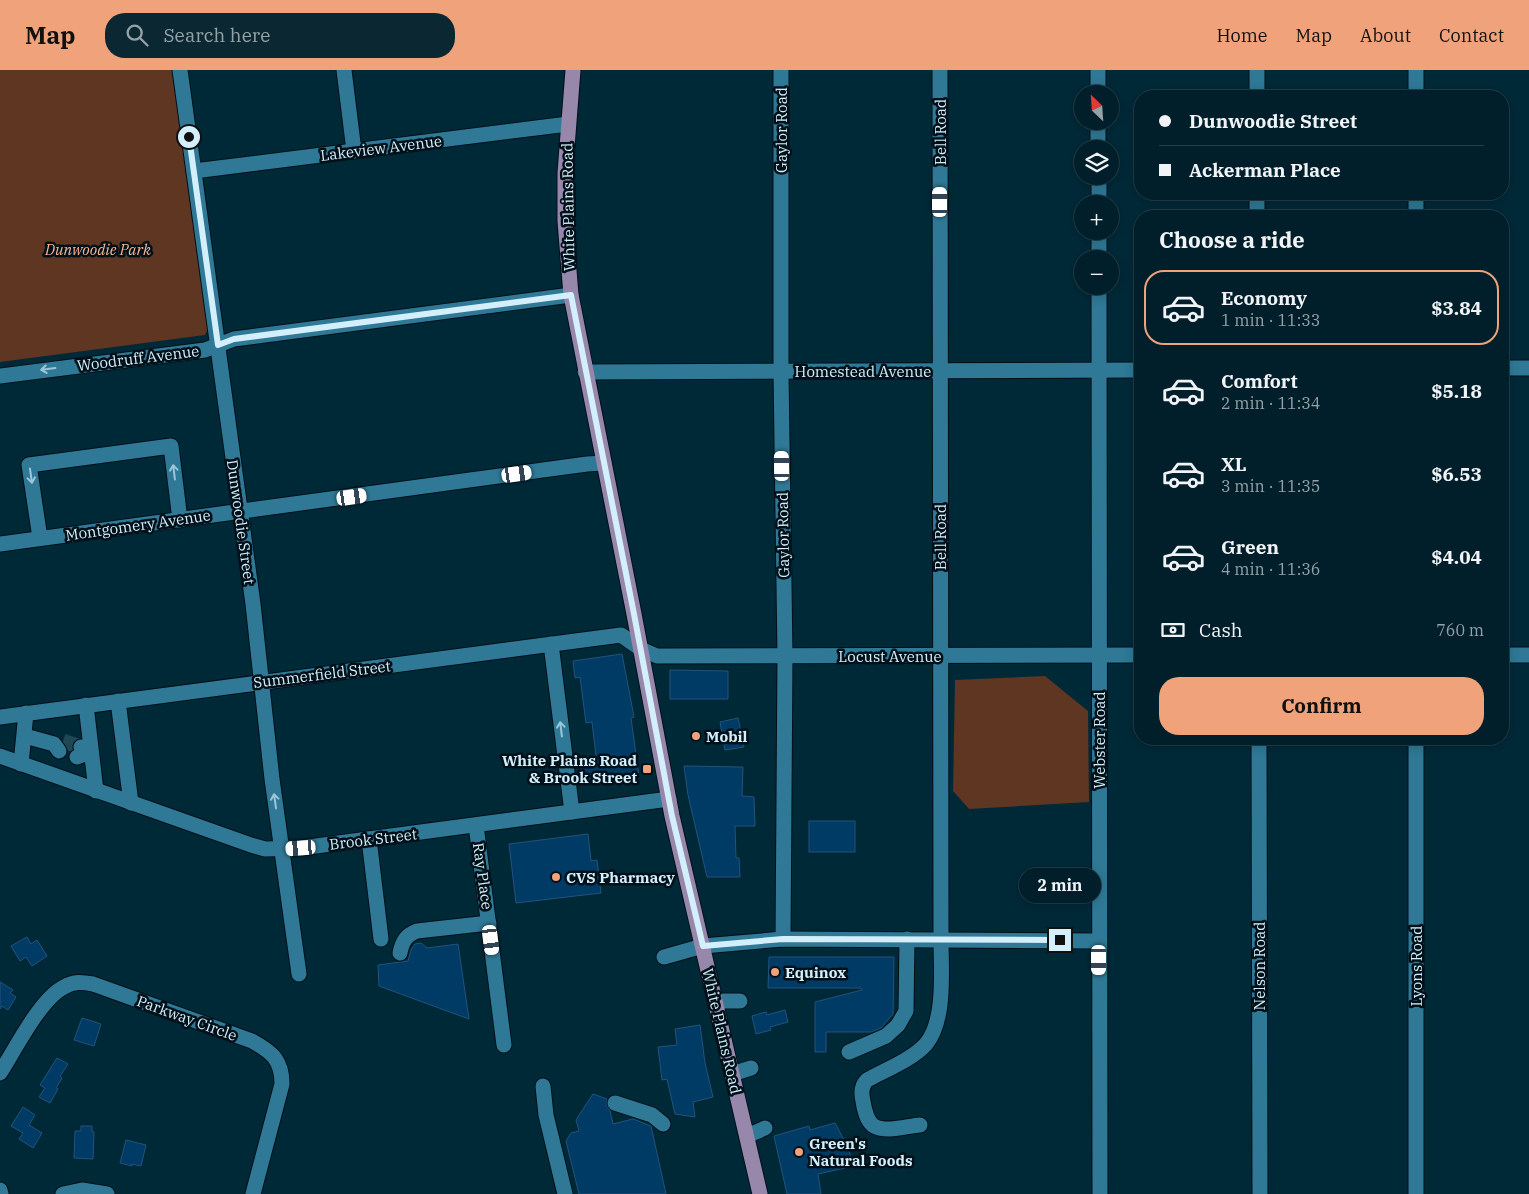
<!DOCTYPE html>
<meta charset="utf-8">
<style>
:root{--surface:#001f2a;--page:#0a2732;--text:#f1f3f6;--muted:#95a2a8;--line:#223d47;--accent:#f0a27a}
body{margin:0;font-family:"IBM Plex Serif",serif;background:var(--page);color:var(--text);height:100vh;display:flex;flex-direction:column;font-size:19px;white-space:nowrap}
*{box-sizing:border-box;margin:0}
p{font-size:16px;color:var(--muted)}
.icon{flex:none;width:28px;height:28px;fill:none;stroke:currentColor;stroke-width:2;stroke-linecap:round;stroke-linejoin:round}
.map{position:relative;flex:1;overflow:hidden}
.details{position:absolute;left:1134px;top:140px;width:375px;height:535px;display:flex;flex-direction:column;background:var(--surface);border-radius:20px;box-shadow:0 2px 12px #0003,0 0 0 1px var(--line)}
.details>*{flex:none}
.guide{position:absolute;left:1134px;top:20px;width:375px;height:110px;border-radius:20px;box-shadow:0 2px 12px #0003,0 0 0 1px var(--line);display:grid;align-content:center;height:110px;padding:0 25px;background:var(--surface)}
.needle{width:32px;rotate:335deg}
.tools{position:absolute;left:1074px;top:15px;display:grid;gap:10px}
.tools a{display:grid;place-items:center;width:45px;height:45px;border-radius:50%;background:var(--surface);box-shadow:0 2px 12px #0003,0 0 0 1px var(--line);font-size:25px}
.end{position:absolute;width:22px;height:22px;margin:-11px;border:6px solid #d3effc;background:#111;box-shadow:0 0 0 2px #111}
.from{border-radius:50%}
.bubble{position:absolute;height:35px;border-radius:18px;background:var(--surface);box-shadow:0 2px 12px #0003,0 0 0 1px var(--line);font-size:16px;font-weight:800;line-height:35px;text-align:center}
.car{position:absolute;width:15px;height:30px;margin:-15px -8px;border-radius:6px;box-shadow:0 0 4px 1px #0007;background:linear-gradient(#fff 24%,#345 0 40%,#fff 0 76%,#345 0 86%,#fff 0)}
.guide b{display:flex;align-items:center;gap:18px;height:48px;font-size:19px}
.guide b+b{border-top:1px solid var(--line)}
.guide i{width:12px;height:12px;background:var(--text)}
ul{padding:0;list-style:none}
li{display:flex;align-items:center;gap:15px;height:75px;margin:0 10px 8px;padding:0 15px;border:2px solid transparent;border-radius:20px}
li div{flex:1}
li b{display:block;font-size:19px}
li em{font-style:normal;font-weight:800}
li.active{border-color:var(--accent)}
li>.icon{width:45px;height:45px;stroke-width:1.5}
h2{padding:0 25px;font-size:22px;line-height:60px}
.pay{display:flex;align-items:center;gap:12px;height:55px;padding:0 25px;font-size:19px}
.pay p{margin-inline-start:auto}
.cta{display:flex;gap:10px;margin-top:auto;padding:10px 25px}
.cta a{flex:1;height:58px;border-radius:20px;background:var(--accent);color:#111;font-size:20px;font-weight:800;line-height:58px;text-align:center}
header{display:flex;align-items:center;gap:30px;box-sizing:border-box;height:70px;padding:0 25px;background:var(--accent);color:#111}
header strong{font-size:24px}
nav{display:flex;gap:28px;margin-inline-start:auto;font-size:18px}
.search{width:350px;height:45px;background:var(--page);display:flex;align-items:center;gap:12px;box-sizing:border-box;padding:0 18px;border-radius:20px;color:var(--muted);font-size:19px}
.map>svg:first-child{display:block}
.green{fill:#5e3621}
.building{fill:#003b66;stroke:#24527c}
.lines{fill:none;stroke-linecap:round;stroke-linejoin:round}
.minor-tunnel{stroke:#204755;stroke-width:15;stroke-dasharray:15 8;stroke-linecap:butt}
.minor-casing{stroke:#001019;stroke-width:17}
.major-casing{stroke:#001019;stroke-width:17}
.minor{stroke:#2f7996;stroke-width:15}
.major{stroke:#9787aa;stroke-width:15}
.oneway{stroke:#9ac6d8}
.route{stroke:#d3effc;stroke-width:6}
.poi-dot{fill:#f0a27a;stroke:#001019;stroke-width:2}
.labels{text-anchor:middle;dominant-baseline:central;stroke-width:5;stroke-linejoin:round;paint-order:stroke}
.street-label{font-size:15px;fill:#d3effc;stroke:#001019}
.park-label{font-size:15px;font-style:italic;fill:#feb691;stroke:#001019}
.poi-label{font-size:15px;font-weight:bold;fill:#d3effc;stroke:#001019;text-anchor:start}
</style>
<header>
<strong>Map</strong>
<div class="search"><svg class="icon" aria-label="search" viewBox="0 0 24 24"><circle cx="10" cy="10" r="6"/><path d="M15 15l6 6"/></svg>Search here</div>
<nav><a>Home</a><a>Map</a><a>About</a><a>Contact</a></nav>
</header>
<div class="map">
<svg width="1529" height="1124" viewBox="0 0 1529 1124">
<rect width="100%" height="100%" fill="#002938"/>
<!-- green -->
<g class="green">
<polygon points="0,0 173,0 208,259 205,265 0,292"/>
<polygon points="1045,606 1088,641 1089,732 969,739 953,721 955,610"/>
</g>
<!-- building -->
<g class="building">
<polygon points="622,584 634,647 631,648 639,706 583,714 580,688 596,686 592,652 586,653 580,607 575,608 573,591"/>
<polygon points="670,600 728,601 728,629 670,629"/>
<polygon points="738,648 744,677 725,680 720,652"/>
<polygon points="684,696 743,697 742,726 754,727 755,756 735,756 736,788 739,788 740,807 707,807 688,725"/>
<rect x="809" y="751" width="46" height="31"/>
<polygon points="588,764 591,791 597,790 601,823 516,833 509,774"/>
<polygon points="27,867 31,874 37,870 47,886 32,896 26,887 20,891 11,876"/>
<polygon points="421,873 427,878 458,874 469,949 379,916 378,895 408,891 411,880 415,874"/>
<polygon points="769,887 894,887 893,944 881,958 871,962 826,962 826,982 815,982 815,932 862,920 861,918 768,918"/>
<polygon points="0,912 13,920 10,923 16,927 8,940 2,936 0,939"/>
<polygon points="785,940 788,952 770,957 771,960 756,964 752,946 766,942 767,945"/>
<polygon points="82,948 101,954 94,976 74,970"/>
<polygon points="700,955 705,993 713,1027 693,1032 695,1047 675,1044 667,1009 662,1010 658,977 677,975 675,959"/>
<polygon points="57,988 68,994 60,1006 62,1008 56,1018 58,1019 50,1033 39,1027 45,1018 40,1015"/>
<polygon points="593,1024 607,1029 606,1035 610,1041 613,1054 633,1049 651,1056 666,1124 579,1124 566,1071 571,1063 579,1061 576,1050"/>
<polygon points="23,1037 35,1045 29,1055 42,1063 33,1078 19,1069 23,1063 11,1056"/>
<polygon points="835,1053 848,1078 854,1096 818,1104 821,1124 787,1124 774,1066 809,1056 810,1060"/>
<polygon points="81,1056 92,1056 92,1062 94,1062 93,1089 74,1088 75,1061 81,1061"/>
<polygon points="126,1070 146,1075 141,1096 132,1094 132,1096 120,1093"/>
</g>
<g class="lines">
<!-- minor-tunnel -->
<polyline class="minor-tunnel" points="63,671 81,677"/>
<!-- minor casing -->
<g class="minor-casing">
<g id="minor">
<polyline points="180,0 253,534 272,709 299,904"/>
<polyline points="344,0 354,81"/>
<polyline points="781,0 781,301 785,586 783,869"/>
<polyline points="1098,0 1098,24"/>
<polyline points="1416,0 1416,26"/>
<polyline points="1257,26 1257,0"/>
<polyline points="1098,51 1098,79"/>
<polyline points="194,101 568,54"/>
<polyline points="1099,106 1099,134"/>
<polyline points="1416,124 1416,146"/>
<polyline points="1257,146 1257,124"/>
<polyline points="1099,161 1099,189"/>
<polyline points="1099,216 1100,1124"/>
<polyline points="1502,298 1529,298"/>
<polyline points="585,302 1140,300"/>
<polyline points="0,306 205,280 234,269 571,225"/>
<polyline points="40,468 29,395 171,376 180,450"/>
<polyline points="0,474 587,394 604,393"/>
<polyline points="551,574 572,742"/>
<polyline points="1502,585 1529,585"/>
<polyline points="118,631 131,733"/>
<polyline points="86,635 96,721"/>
<polyline points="0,647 621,565 641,579 657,586 1140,585"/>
<polyline points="25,666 54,674 59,681"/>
<polyline points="1259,669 1260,1124"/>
<polyline points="1416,669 1416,1124"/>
<polyline points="0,686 251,775 265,779 301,778 669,729"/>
<polyline points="77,687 85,684 81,677"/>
<polyline points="21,694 26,643"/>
<polyline points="476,755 504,975"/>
<polyline points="369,769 381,869"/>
<path d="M400,883c2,-11 6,-18 17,-22l72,-8"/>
<polyline points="664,887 703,876 783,869 1099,871"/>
<polyline points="716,931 740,931"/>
<polyline points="849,982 886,966 898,955 906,941 907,869"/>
<path d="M0,1003c15,-23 40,-74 64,-86 10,-6 18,-5 29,-3l159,57c20,11 30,19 30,43l-29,110"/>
<polyline points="732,1004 751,998"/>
<polyline points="543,1016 546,1045 565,1124"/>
<polyline points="615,1033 652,1045 663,1054"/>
<path d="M920,1055c-13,1 -34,8 -46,1 -7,-4 -10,-18 -11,-25 -2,-8 -2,-15 4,-21 18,-10 46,-21 59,-36 20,-24 15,-75 15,-105l-1,-869"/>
<polyline points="747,1066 765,1058"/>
<polyline points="0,1120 1,1124"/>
<polyline points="63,1124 82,1120 107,1124"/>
</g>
</g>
<!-- major casing -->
<g class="major-casing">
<polyline id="major" points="573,0 565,103 565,151 571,225 634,544 672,746 760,1124"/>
</g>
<!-- minor -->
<use href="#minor" class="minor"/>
<!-- major -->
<use href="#major" class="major"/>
</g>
<!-- one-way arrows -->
<defs><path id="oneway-shaft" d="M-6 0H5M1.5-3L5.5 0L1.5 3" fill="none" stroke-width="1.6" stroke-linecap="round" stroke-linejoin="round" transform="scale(1.25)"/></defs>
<g class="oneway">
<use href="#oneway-shaft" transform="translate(48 299) rotate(173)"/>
<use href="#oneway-shaft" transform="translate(174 402) rotate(-97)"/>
<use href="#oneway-shaft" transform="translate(31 406) rotate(82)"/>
<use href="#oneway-shaft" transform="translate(561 659) rotate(-97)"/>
<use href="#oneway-shaft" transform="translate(275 731) rotate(-98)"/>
</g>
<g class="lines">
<!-- route -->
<polyline class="route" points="189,67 218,275 234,269 571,225 634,544 672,746 703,876 783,869 1060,870"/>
</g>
<!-- markers -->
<g class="poi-dot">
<circle cx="696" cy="666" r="5"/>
<rect x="642" y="694" width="10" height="10" rx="2.5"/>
<circle cx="556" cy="807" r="5"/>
<circle cx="775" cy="902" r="5"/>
<circle cx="799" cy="1082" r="5"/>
</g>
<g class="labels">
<!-- street labels -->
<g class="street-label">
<text transform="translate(781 60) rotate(-90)">Gaylor Road</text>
<text transform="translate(940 62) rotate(-90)">Bell Road</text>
<text transform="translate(381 78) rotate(-7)">Lakeview Avenue</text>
<text transform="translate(568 137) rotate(-91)">White Plains Road</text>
<text transform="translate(138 288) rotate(-7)">Woodruff Avenue</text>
<text x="863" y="301">Homestead Avenue</text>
<text transform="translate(241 452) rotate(82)">Dunwoodie Street</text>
<text transform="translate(138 455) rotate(-8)">Montgomery Avenue</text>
<text transform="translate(783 465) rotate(-91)">Gaylor Road</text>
<text transform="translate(940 467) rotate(-90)">Bell Road</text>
<text x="890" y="586">Locust Avenue</text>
<text transform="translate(322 604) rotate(-7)">Summerfield Street</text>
<text transform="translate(1099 670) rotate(-90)">Webster Road</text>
<text transform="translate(373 769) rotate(-7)">Brook Street</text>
<text transform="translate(483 806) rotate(82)">Ray Place</text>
<text transform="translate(1259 896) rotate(-90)">Nelson Road</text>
<text transform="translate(1416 896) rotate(-90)">Lyons Road</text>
<text transform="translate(187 948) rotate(20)">Parkway Circle</text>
<text transform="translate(722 961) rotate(77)">White Plains Road</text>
</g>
<!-- park labels -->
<g class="park-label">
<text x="98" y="179">Dunwoodie Park</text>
</g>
<!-- poi labels -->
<g class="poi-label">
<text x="706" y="666">Mobil</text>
<text x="637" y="690" text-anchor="end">White Plains Road<tspan x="637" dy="17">&amp; Brook Street</tspan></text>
<text x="566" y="807">CVS Pharmacy</text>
<text x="785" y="902">Equinox</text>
<text x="809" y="1073">Green's<tspan x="809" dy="17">Natural Foods</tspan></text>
</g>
</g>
</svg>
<div class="tools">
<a><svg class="needle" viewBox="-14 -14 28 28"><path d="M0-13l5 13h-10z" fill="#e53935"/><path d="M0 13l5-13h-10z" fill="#95a2a8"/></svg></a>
<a><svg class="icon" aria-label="layers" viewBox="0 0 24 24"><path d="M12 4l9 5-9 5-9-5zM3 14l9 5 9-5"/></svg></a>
<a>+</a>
<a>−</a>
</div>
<i class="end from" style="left:189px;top:67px"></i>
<i class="end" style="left:1060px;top:870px"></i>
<div class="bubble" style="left:1019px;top:798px;width:82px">2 min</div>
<i class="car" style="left:940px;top:132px;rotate:0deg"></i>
<i class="car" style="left:782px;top:396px;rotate:359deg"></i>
<i class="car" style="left:517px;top:404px;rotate:82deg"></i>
<i class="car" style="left:352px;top:427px;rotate:82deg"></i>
<i class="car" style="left:301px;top:778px;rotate:266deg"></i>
<i class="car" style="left:491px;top:870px;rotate:173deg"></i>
<i class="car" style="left:1099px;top:890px;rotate:180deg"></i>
<div class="guide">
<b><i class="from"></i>Dunwoodie Street</b>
<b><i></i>Ackerman Place</b>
</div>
<section class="details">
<h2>Choose a ride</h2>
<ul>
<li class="active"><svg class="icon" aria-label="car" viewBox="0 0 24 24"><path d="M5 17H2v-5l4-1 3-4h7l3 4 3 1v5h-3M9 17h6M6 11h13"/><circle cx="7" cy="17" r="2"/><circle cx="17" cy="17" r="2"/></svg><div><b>Economy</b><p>1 min · 11:33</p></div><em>$3.84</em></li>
<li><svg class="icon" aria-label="car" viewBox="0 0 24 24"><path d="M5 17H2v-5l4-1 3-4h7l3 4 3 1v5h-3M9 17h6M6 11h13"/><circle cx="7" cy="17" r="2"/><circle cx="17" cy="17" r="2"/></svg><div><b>Comfort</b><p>2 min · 11:34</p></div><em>$5.18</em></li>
<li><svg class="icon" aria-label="car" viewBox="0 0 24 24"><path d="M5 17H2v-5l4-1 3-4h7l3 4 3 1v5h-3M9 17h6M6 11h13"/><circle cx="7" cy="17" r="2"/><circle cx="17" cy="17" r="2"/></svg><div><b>XL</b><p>3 min · 11:35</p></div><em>$6.53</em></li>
<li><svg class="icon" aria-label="car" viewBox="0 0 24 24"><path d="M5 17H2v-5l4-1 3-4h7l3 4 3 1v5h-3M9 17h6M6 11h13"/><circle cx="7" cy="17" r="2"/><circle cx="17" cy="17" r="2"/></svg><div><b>Green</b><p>4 min · 11:36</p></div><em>$4.04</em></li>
</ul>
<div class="pay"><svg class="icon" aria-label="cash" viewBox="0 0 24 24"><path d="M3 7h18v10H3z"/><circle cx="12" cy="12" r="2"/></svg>Cash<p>760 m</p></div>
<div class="cta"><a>Confirm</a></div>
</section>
</div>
